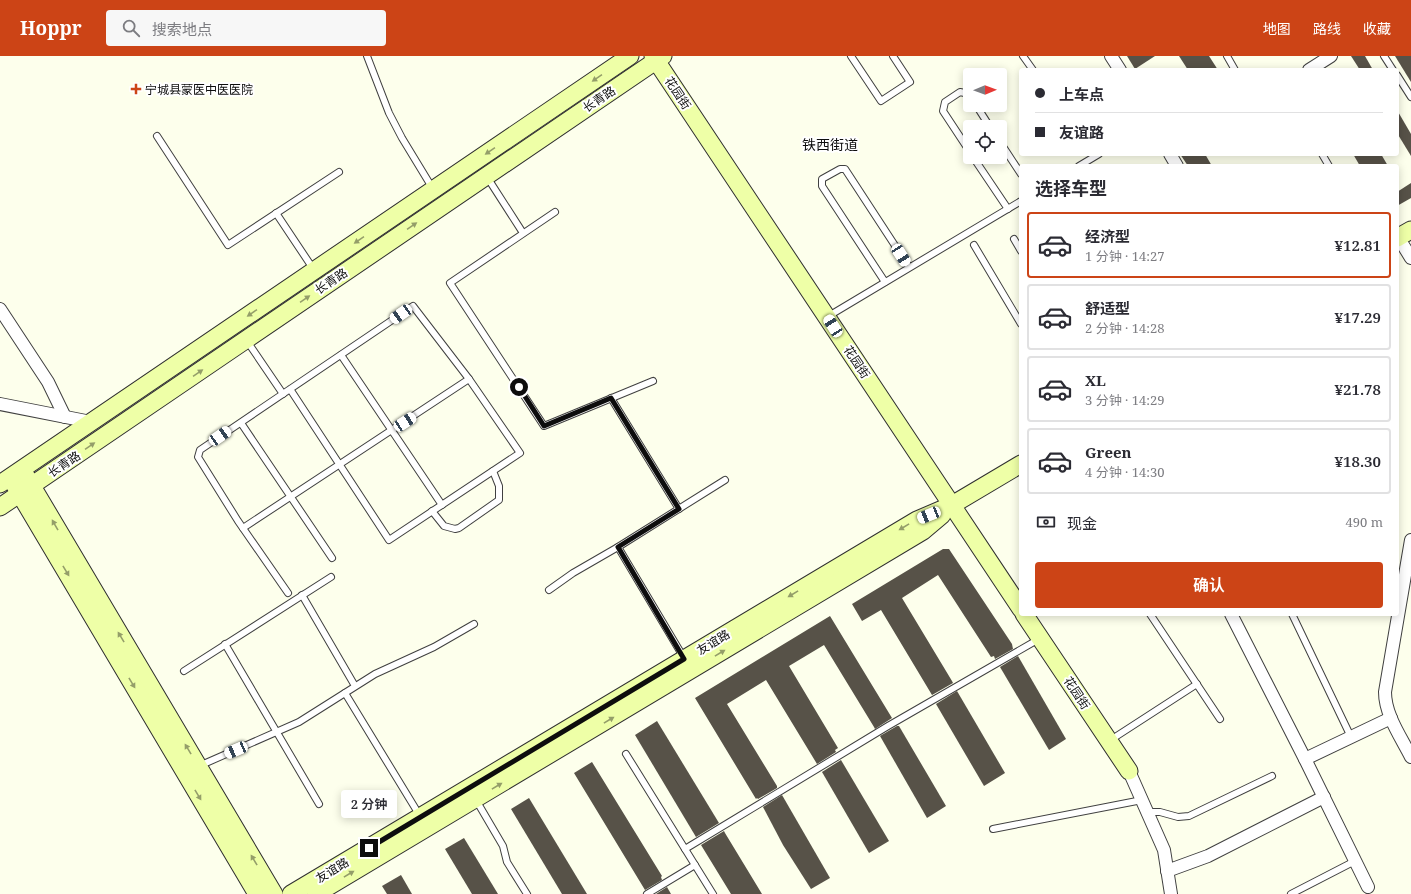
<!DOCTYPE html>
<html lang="zh">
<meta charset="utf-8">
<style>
:root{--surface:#fff;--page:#f7f7f7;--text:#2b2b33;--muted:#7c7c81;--line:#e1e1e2;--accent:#cc4416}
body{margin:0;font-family:"Noto Serif","Noto Sans SC",serif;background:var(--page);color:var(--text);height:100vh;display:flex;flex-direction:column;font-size:15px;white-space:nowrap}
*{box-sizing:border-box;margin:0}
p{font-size:13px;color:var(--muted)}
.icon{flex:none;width:22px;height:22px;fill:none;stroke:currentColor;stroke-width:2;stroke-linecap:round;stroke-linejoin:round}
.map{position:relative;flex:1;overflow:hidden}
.sheet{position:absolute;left:1019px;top:108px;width:380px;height:452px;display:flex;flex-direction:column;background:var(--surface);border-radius:4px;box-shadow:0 2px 10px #0003}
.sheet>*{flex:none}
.top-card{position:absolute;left:1019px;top:12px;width:380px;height:88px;border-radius:4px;box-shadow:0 2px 10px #0003;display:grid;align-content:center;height:88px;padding:0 16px;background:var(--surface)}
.needle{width:26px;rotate:89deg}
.fabs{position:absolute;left:963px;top:12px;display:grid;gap:8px}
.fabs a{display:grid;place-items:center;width:44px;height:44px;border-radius:4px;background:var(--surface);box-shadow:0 2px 10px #0003;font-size:20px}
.end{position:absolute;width:18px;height:18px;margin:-9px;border:5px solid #0d0d0d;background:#fff;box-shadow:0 0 0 2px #fff}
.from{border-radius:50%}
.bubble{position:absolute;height:28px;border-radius:4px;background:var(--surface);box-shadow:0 2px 10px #0003;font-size:13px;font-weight:600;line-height:28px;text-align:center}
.car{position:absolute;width:12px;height:24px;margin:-12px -6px;border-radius:5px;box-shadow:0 0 3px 1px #0007;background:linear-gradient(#fff 24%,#345 0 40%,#fff 0 76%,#345 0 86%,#fff 0)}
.top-card b{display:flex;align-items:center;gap:14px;height:38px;font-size:15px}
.top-card b+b{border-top:1px solid var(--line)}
.top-card i{width:10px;height:10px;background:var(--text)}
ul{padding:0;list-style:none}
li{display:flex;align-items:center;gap:12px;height:66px;margin:0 8px 6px;padding:0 8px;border:2px solid var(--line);border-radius:4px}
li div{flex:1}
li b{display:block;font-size:15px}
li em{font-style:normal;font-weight:600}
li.selected{border-color:var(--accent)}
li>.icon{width:36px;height:36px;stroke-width:1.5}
h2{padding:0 16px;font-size:18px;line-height:48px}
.pay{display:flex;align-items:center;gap:10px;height:44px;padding:0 16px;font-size:15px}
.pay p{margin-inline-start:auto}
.action{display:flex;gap:8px;margin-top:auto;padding:8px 16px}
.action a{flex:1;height:46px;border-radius:4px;background:var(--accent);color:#fff;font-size:16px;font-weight:600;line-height:46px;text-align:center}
header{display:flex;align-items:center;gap:24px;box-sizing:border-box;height:56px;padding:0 20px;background:var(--accent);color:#fff}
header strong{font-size:19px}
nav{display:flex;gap:22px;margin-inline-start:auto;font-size:14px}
.search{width:280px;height:36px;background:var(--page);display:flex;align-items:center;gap:10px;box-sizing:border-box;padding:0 14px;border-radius:4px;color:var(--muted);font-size:15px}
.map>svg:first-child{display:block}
.building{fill:#575248}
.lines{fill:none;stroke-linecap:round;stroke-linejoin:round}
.lane-casing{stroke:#404040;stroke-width:8}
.street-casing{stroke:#404040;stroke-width:14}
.secondary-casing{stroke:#2f2f2f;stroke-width:19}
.lane{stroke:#fff;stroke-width:6}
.street{stroke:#fff;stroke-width:12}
.secondary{stroke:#eeffa7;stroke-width:17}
.oneway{fill:#949e69}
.route{stroke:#0d0d0d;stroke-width:5}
.poi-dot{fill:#cc4416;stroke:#fff;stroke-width:1.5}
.labels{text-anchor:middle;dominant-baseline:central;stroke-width:4;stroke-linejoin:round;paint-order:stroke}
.poi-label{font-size:12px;fill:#0d0d0d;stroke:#fff;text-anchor:start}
.street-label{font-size:12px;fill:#0d0d0d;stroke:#fff}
.quarter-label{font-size:14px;fill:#0d0d0d;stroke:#fff}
</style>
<header>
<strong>Hoppr</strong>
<div class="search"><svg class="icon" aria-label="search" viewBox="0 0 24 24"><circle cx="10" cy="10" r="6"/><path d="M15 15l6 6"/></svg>搜索地点</div>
<nav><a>地图</a><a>路线</a><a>收藏</a></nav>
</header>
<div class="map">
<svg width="1411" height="838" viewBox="0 0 1411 838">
<rect width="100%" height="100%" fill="#fdffec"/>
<!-- building -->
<g class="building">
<polygon points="1127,0 1155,0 1135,13"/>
<polygon points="1179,0 1209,0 1218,14 1188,14"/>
<polygon points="1351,0 1365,0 1373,14 1360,14"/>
<polygon points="1395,0 1411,0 1411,26"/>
<polygon points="1397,54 1411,78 1411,100 1397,77"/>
<polygon points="1180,98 1205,98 1212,110 1188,110"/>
<polygon points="1353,98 1381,98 1388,110 1360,110"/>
<polygon points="1411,127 1411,142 1397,150 1397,136"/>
<polygon points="943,493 949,493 1012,588 1013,593 995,603 994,600 991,601 938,519 902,542 952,625 953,627 932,639 881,554 862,565 852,548"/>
<polygon points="830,560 892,662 875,673 874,671 824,589 789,610 838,692 835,694 836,696 817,708 766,624 727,648 777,730 777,732 758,743 757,742 756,743 695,642"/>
<polygon points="1018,600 1066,683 1049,694 1000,611"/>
<polygon points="957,635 1005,717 984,730 936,648"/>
<polygon points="657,665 719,767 696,781 635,679"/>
<polygon points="897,670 899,670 946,750 927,762 880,680"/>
<polygon points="841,704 889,785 869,797 822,716"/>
<polygon points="592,706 662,820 661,821 662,824 645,834 574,717"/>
<polygon points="782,739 830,822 811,833 783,789 763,751"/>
<polygon points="529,742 587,838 562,838 511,753"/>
<polygon points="724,775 725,777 762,838 731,838 701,789"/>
<polygon points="464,782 498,838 472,838 445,793"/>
<polygon points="401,819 412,838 387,838 382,830"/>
<polygon points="667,831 671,838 656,838"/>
</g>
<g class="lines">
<!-- lane casing -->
<g class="lane-casing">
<g id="lane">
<polyline points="367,0 389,57 402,82 433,133"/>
<polyline points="851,0 881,45 910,26 893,0"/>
<polyline points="1023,0 1033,14"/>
<polyline points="1227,0 1235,14"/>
<polyline points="1384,0 1393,14"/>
<polyline points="1397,19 1411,41"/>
<polyline points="970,40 969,38 960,36 945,46 943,55 970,96"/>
<polyline points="976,49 990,71"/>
<polyline points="157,80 228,189 339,116"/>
<polyline points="1000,86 1021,118"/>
<polyline points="1322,98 1329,110"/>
<polyline points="973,101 1008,153"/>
<polyline points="1079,110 1099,98"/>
<polyline points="487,121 523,177"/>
<polyline points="555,156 450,227 544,370 653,325"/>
<polyline points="276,157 314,214"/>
<polyline points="1014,183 1021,195"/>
<polyline points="974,189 1021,268"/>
<polyline points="885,226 822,130 822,123 840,113 845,113 909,211"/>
<polyline points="827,261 1021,145"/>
<polyline points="247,285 283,338"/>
<polyline points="341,299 442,449"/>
<polyline points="611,342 679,453"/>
<polyline points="241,367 332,502"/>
<polyline points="432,455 444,470 455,473 459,472 499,444 499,430 493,415"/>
<polyline points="243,472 469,323"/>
<polyline points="618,491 684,602"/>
<polyline points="549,534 573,517 618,491 725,424"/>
<polyline points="288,537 238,465 198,401 200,394 413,250 469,323 520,397 389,484 290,333"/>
<polyline points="302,539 355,630"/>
<polyline points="1150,558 1220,663"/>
<polyline points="1292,558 1351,681"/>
<polyline points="225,588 319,748"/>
<polyline points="184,615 331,521"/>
<polyline points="345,637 420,760"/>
<polyline points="1109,685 1197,628"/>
<polyline points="626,698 713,838"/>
<polyline points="199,710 299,666 375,618 434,591 474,568"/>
<polyline points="476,744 503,790 507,806 527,838"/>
<polyline points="1147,756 1160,756 1178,761 1189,760 1272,720"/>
<polyline points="993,773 1142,744"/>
<polyline points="685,793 888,670 1039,583"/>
<polyline points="647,838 695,809"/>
<polyline points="1291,838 1355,805"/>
</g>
</g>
<!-- street casing -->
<g class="street-casing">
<g id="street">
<polyline points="1111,0 1120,14"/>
<polyline points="1309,14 1331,0"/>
<polyline points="1170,98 1177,110"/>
<polyline points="1398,181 1411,202"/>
<polyline points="0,253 48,326 65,361"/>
<polyline points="0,348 91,366"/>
<path d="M1411,484l-26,152c0,23 16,45 26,65"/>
<polyline points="1231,558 1305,703 1368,831"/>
<polyline points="1305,703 1391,662"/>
<polyline points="1129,715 1164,794 1171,838"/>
<polyline points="1167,815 1208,800 1324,741"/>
</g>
</g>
<!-- secondary casing -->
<g class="secondary-casing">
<g id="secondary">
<polyline points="653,0 1021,553"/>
<polyline points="1397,182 1411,174"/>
<polyline points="26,420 274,838"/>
<polyline points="0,428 630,0"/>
<polyline points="14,428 257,838"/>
<polyline points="0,451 663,0"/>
<polyline points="1024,558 1129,715"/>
<polyline points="291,838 917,464 952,449 1021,408"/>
<polyline points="316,838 923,475 942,459"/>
</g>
</g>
<!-- lane -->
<use href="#lane" class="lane"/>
<!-- street -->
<use href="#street" class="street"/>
<!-- secondary -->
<use href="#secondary" class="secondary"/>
</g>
<!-- one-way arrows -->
<defs><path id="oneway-solid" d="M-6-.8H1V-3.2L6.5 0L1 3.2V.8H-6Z"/></defs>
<g class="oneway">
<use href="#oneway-solid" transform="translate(597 22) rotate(146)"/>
<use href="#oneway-solid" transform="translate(490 95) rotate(146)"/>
<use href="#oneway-solid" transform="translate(412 170) rotate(-34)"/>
<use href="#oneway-solid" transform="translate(359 184) rotate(146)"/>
<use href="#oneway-solid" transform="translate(305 243) rotate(-34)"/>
<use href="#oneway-solid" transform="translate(252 257) rotate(146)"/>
<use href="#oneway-solid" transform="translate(198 317) rotate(-34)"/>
<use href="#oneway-solid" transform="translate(90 390) rotate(-34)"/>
<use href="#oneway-solid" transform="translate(55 469) rotate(-120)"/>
<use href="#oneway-solid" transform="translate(904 471) rotate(149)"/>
<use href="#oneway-solid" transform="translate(66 515) rotate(59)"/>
<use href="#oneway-solid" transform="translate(793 538) rotate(149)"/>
<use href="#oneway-solid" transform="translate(121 581) rotate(-121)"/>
<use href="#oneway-solid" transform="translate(720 597) rotate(-31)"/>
<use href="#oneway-solid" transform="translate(132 627) rotate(59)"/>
<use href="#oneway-solid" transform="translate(609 664) rotate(-31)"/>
<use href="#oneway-solid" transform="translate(188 693) rotate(-121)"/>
<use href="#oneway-solid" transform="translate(497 730) rotate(-31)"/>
<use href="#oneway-solid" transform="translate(198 739) rotate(59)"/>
<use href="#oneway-solid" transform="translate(254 804) rotate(-121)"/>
<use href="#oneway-solid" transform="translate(349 818) rotate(-31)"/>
</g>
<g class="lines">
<!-- route -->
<polyline class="route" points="369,792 684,603 618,491 679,453 611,342 544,370 519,331"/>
</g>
<!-- markers -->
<path class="poi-dot" d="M134 27h4v4h4v4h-4v4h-4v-4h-4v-4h4z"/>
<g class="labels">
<!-- poi labels -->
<g class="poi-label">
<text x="145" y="33">宁城县蒙医中医医院</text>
</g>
<!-- street labels -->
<g class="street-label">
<text transform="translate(678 37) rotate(56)">花园街</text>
<text transform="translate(599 43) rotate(-34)">长青路</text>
<text transform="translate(331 225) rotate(-34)">长青路</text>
<text transform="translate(857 306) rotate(56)">花园街</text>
<text transform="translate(64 408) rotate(-34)">长青路</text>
<text transform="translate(713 586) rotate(-31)">友谊路</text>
<text transform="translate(1077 637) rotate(56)">花园街</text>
<text transform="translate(332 814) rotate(-31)">友谊路</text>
</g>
<!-- quarter labels -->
<g class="quarter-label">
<text x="830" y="88">铁西街道</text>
</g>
</g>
</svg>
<div class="fabs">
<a><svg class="needle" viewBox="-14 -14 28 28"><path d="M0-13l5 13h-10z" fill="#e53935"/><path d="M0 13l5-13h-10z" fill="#7c7c81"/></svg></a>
<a><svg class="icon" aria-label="locate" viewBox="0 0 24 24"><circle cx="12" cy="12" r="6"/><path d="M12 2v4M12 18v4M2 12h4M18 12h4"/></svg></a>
</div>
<i class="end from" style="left:519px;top:331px"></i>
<i class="end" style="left:369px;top:792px"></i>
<div class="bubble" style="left:341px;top:734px;width:56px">2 分钟</div>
<i class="car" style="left:901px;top:199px;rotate:147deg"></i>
<i class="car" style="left:401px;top:258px;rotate:236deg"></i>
<i class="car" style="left:833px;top:270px;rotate:327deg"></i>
<i class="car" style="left:405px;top:366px;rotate:57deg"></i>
<i class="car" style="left:220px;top:380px;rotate:56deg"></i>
<i class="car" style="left:929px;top:459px;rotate:248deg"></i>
<i class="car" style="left:236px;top:694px;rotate:247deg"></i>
<div class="top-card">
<b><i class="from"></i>上车点</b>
<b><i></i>友谊路</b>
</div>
<section class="sheet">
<h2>选择车型</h2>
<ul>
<li class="selected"><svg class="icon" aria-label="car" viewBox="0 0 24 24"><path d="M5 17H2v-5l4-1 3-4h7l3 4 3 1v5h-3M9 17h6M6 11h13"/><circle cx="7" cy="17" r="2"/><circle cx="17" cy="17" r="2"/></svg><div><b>经济型</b><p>1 分钟 · 14:27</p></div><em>¥12.81</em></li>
<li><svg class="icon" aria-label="car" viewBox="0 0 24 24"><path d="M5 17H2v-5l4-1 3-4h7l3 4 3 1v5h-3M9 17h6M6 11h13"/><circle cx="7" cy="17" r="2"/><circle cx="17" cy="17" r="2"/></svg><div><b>舒适型</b><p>2 分钟 · 14:28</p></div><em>¥17.29</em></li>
<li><svg class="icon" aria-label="car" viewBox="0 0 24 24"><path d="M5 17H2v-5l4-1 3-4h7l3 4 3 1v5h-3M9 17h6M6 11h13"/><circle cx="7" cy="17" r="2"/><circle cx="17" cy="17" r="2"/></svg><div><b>XL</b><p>3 分钟 · 14:29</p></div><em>¥21.78</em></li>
<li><svg class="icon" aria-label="car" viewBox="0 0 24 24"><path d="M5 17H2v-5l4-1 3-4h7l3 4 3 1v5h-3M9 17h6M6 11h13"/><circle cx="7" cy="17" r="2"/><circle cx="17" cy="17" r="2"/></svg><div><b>Green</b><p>4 分钟 · 14:30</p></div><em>¥18.30</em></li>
</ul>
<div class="pay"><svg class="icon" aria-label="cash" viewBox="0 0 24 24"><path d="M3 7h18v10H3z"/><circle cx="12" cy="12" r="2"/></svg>现金<p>490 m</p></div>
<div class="action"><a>确认</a></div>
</section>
</div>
